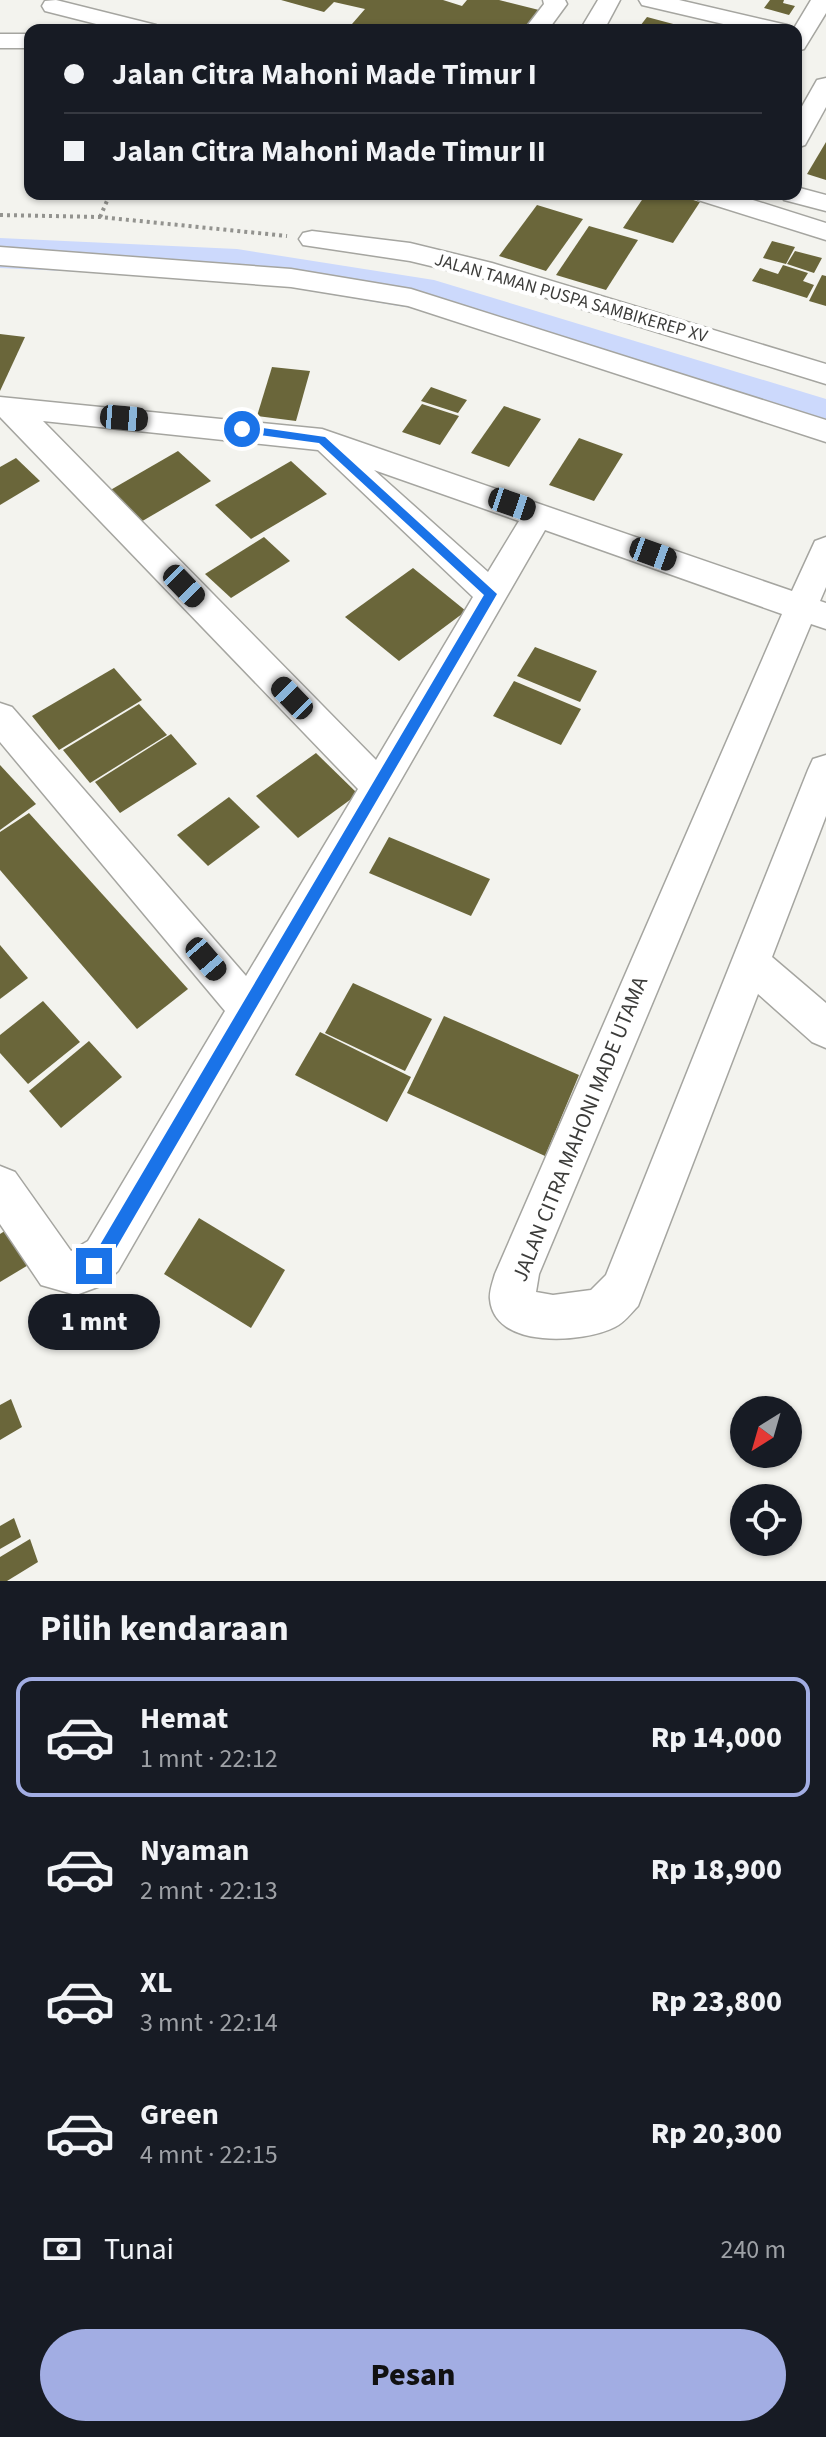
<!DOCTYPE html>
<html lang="id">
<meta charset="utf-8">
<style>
:root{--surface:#171b24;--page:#242831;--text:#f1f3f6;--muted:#9ea1a6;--line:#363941;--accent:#a2ade3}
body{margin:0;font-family:"Source Sans 3",sans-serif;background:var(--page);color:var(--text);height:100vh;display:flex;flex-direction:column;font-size:30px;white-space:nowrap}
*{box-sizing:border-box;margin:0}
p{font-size:26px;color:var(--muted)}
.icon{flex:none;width:44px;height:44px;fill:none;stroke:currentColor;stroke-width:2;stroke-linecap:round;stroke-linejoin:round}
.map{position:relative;height:1581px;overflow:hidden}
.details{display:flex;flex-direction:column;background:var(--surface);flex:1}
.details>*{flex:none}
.top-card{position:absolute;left:24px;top:24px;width:778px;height:176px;border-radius:16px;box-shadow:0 2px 6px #0004;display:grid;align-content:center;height:176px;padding:0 40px;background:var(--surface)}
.needle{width:52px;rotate:217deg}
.buttons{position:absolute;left:730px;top:1396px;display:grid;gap:16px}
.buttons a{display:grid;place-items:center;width:72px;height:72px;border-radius:50%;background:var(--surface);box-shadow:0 2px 6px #0004;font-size:40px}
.end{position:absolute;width:36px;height:36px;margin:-18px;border:10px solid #1a73e8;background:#fff;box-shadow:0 0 0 4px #fff}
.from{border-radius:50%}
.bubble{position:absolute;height:56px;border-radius:28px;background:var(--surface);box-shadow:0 2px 6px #0004;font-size:26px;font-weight:800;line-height:56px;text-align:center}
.car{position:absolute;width:24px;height:48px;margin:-24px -12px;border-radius:10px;box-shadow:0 0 6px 2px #0007;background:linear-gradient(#222 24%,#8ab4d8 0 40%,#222 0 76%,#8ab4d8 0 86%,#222 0)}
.top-card b{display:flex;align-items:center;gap:28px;height:76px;font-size:30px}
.top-card b+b{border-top:2px solid var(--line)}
.top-card i{width:20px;height:20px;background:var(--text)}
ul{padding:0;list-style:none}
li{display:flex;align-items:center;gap:24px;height:120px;margin:0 16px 12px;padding:0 24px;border:4px solid transparent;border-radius:16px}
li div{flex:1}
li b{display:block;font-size:30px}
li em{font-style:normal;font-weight:800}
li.on{border-color:var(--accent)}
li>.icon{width:72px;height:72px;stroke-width:1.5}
h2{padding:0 40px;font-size:36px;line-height:96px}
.pay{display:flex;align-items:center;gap:20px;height:88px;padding:0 40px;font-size:30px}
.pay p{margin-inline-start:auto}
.button{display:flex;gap:16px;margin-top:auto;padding:16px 40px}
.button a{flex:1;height:92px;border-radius:48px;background:var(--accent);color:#111;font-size:32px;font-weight:800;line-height:92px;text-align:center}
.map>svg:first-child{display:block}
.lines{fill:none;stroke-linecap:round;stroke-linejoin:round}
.river{fill:#ccd9fc;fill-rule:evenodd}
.building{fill:#6a663a}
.minor-casing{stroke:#a5a5a0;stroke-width:3}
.path{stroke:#93938f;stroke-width:4;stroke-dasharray:3 4;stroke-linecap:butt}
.minor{fill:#fff;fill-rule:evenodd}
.route{fill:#1a73e8}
.labels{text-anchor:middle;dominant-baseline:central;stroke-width:8;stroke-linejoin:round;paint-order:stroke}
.far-street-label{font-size:18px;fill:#3c3c3a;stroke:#fff}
.street-label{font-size:22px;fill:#3c3c3a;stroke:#fff}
</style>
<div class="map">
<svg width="826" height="1581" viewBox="0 0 826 1581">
<rect width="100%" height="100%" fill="#f3f3ee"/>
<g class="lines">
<!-- river -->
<polygon class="river" points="0,238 237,249 434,280 826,399 826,435 429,311 237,279 0,268"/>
</g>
<!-- building -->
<g class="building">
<polygon points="281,0 443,0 462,6 467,0 499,0 543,11 529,30 440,30 424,24 419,30 376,30 352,24 365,9 334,2 324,12"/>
<polygon points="770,0 784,0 783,3 795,6 789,15 764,8"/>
<polygon points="647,17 692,29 691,30 637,30"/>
<polygon points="826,142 826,180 807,174"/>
<polygon points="646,194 673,194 700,202 673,243 623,228"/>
<polygon points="537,205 583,219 546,271 499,256"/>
<polygon points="589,226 638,240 606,290 556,275"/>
<polygon points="772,241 795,247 786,264 763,258"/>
<polygon points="795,251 822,258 814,273 787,264"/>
<polygon points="783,265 808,273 803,281 814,285 807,298 752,281 760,268 778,274"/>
<polygon points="822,275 826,276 826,306 809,301"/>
<polygon points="0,334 25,337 0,391"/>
<polygon points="272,367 310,371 296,421 257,416"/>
<polygon points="431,387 467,400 458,413 421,401"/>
<polygon points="422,404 459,416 440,445 402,432"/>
<polygon points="504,406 541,419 509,467 471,453"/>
<polygon points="579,438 623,454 594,501 549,485"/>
<polygon points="178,451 211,481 139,523 107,492"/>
<polygon points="16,458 40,481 0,505 0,467"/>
<polygon points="291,461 327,494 251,539 215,505"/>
<polygon points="264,537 290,561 231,598 205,574"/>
<polygon points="413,568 466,611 399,661 345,617"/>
<polygon points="535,647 597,671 580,702 517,676"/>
<polygon points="114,668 142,700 59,750 32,716"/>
<polygon points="514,681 581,709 561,745 493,716"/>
<polygon points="139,704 167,735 90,783 63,750"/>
<polygon points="171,734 197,764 120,813 95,782"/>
<polygon points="316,753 358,794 298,838 256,796"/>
<polygon points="0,765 36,804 0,830"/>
<polygon points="229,797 260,827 208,866 177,835"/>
<polygon points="29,813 188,989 137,1029 0,870 0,832"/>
<polygon points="389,837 490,879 471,916 369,873"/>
<polygon points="0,945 28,978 0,999"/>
<polygon points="353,983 432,1019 405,1071 325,1033"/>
<polygon points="43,1001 80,1042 28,1084 0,1053 0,1035"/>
<polygon points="444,1016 579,1075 545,1156 407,1093"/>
<polygon points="320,1032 411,1077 387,1122 295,1075"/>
<polygon points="89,1041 122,1077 61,1128 29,1091"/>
<polygon points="199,1218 285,1270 251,1328 164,1274"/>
<polygon points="11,1227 30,1264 0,1282 0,1234"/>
<polygon points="11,1399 22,1427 0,1440 0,1405"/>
<polygon points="14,1518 21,1537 0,1549 0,1526"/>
<polygon points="30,1539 38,1562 7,1581 0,1581 0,1557"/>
</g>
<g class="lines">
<!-- minor casing -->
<g class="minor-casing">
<g id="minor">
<polygon points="56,0 156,25 160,30 120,30 45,11 42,6 45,1"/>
<polygon points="543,0 565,0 567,4 548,30 524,30 544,4"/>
<polygon points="598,0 620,0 604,30 580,30"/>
<polygon points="639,0 679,0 787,25 791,30 749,30 642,5"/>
<polygon points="811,0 826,0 826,13 804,49 796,51 796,30 793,30"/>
<rect x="0" y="34" width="30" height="14"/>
<polygon points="826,78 826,107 805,145 796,148 796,117 817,80"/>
<polygon points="796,187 826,195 826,211 784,200 780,194 796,194"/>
<polygon points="694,194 734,194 826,223 826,240 698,200"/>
<polygon points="312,231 410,243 492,263 826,364 826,384 485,279 410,261 303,245 299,239 303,233"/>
<polygon points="0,247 291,269 411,289 826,420 826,442 408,306 291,287 0,265"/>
<path d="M0,397l322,32 470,162 23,-50 11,-4v50l-6,14 6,2v26l-15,-5 -272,650 -3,18 17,3 38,-5 15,-15 202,-505 5,-11 13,-4v61l-54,141 54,46v45l-14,-6 -54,-48 -120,312c-7,7 -14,17 -23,21 -31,16 -121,23 -125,-28 -1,-7 3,-18 5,-25l287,-660 -237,-84 -427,741 -15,14 -27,10 -35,-10 -41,-61v-58l15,6 56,79 17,-10 137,-230 -225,-269v-39l12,4 234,269 112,-187 -358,-372zM43,421l275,29 155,147 -97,163zM374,470l145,51 -31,51z"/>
</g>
</g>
<!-- path -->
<g class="path">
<polyline points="0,215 100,217 287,236"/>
<polyline points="100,217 110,194"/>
</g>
<!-- minor -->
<use href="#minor" class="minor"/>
</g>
<!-- route -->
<polygon class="route" points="242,425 325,437 497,594 108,1262 94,1274 88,1271 88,1260 97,1250 484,595 319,443 238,432"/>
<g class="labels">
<!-- far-street labels -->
<g class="far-street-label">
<text transform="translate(571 298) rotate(16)">JALAN TAMAN PUSPA SAMBIKEREP XV</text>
</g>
<!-- street labels -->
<g class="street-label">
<text transform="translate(580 1129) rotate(-68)">JALAN CITRA MAHONI MADE UTAMA</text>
</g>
</g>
</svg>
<div class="buttons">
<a><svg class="needle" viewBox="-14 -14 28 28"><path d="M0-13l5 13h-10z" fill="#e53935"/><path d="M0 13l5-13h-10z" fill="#9ea1a6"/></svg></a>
<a><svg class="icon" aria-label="locate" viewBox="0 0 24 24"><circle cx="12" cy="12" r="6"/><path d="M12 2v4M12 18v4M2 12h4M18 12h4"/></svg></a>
</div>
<i class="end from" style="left:242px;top:429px"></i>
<i class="end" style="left:94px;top:1266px"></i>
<div class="bubble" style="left:28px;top:1294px;width:132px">1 mnt</div>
<i class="car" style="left:124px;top:418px;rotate:95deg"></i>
<i class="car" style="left:512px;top:504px;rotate:109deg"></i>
<i class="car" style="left:653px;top:554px;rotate:110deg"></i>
<i class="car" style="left:184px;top:586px;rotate:136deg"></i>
<i class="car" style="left:292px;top:698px;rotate:316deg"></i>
<i class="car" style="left:206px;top:959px;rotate:139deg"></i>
<div class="top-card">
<b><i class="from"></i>Jalan Citra Mahoni Made Timur I</b>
<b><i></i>Jalan Citra Mahoni Made Timur II</b>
</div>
</div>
<section class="details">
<h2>Pilih kendaraan</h2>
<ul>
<li class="on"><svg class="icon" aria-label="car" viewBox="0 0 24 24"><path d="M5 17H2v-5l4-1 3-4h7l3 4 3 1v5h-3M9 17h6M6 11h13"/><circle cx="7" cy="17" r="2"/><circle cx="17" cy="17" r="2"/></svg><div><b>Hemat</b><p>1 mnt · 22:12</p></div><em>Rp 14,000</em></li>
<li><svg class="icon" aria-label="car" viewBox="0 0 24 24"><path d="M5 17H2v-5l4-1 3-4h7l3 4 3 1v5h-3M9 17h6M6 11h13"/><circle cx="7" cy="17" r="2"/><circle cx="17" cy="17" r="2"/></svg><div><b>Nyaman</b><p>2 mnt · 22:13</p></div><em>Rp 18,900</em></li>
<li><svg class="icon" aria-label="car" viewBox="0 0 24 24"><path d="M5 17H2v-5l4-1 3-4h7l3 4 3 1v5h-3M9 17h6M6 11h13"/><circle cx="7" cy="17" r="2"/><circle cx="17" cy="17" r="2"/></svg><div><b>XL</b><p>3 mnt · 22:14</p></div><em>Rp 23,800</em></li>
<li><svg class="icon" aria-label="car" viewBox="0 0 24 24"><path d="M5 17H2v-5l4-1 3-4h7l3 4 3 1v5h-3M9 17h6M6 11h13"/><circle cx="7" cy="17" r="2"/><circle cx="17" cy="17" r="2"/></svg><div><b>Green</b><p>4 mnt · 22:15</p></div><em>Rp 20,300</em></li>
</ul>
<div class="pay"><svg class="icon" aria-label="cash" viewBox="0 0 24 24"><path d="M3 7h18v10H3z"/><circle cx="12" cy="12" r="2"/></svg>Tunai<p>240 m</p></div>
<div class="button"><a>Pesan</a></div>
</section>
